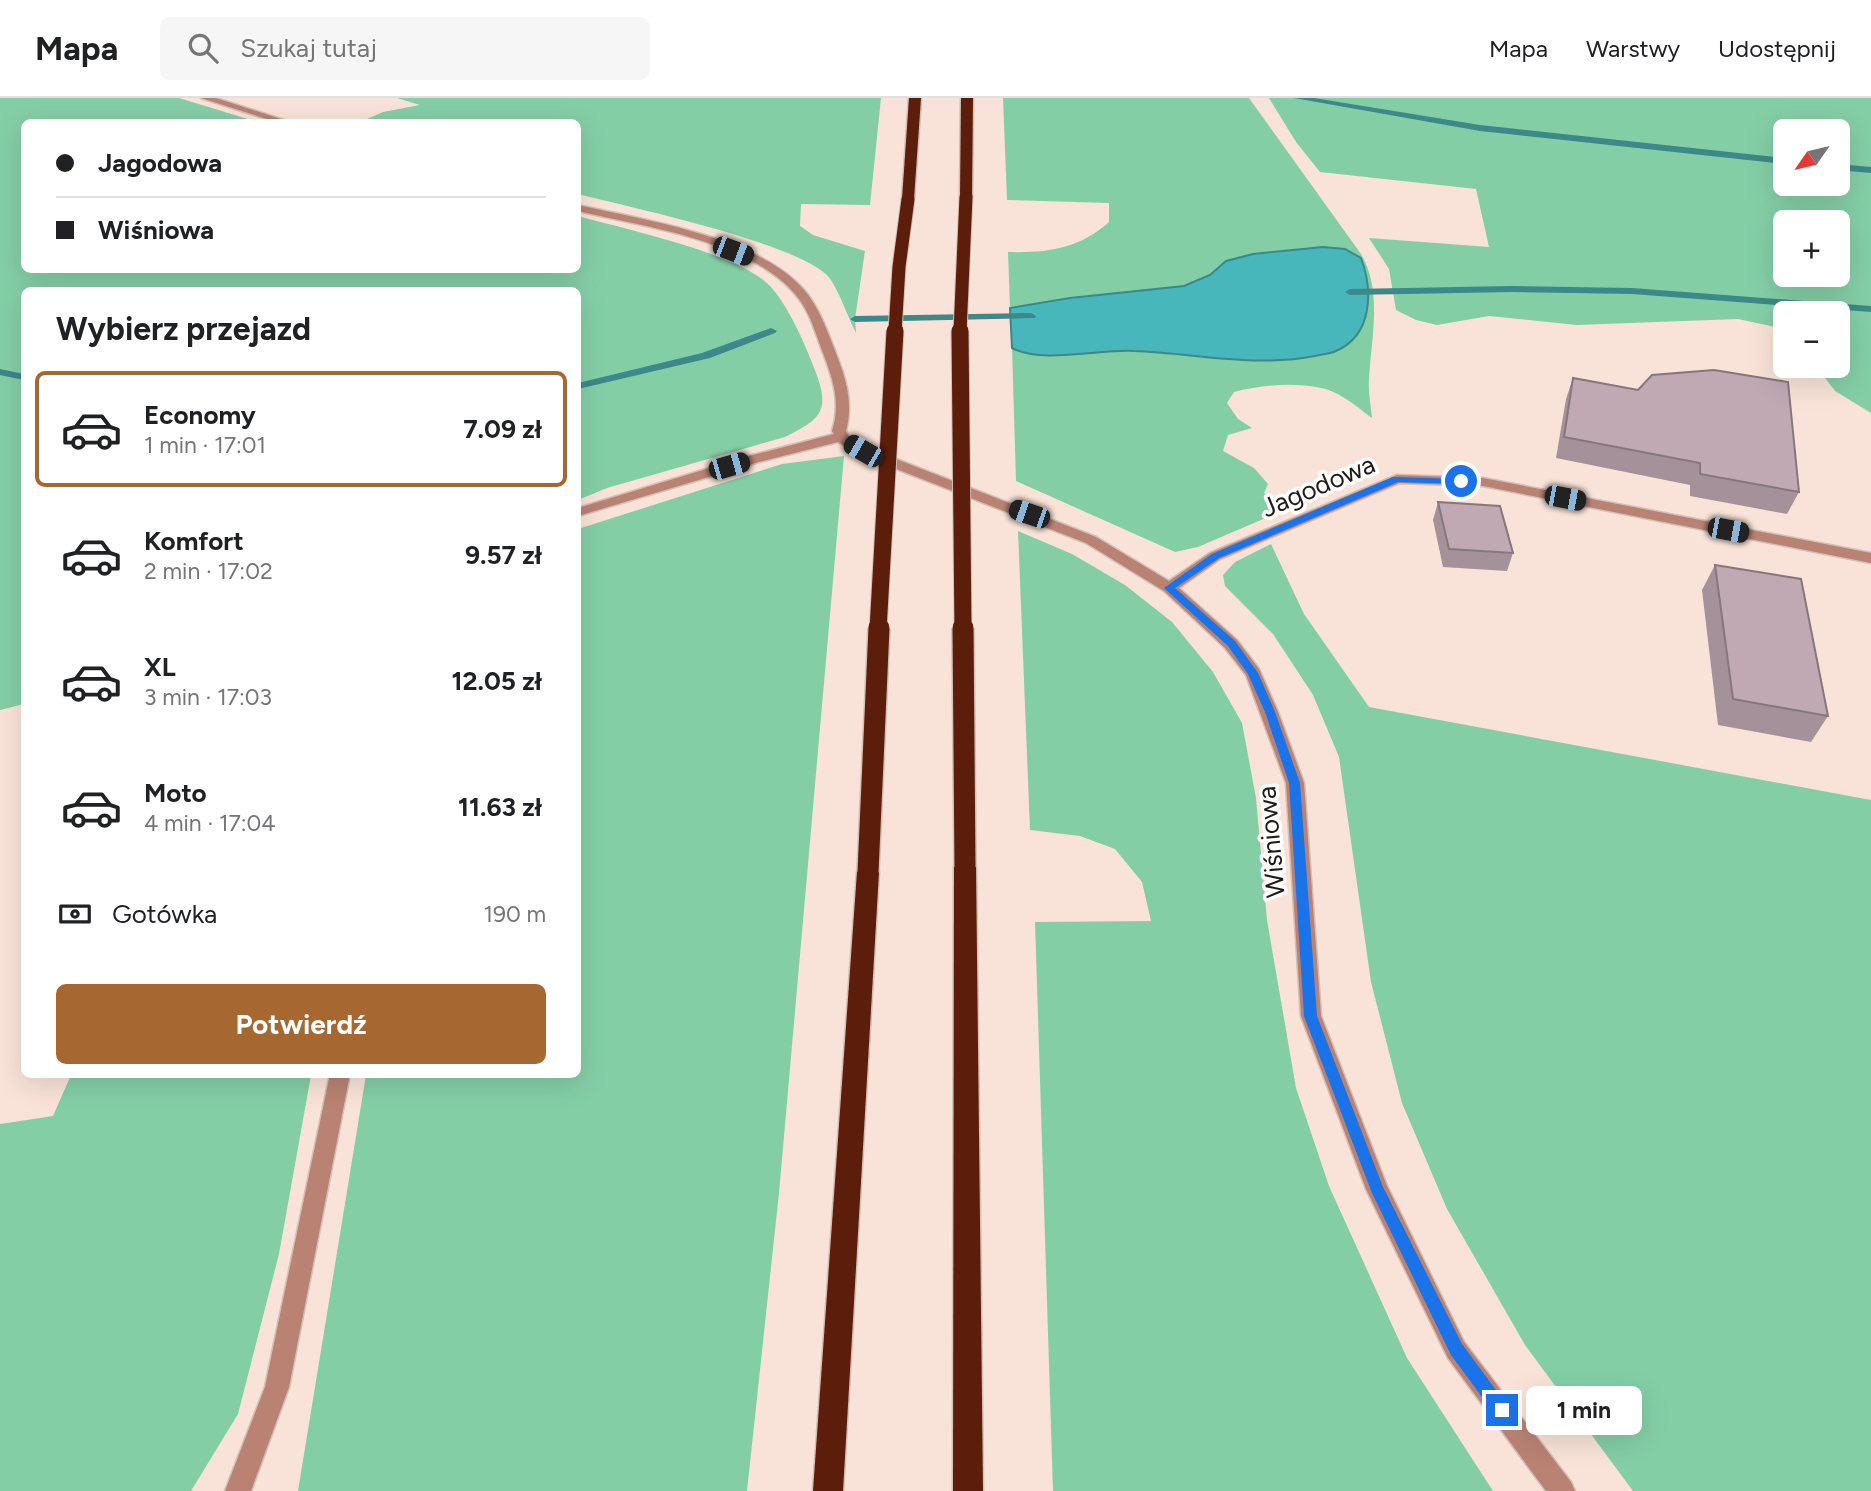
<!DOCTYPE html>
<html lang="pl">
<meta charset="utf-8">
<style>
:root{--surface:#fff;--page:#f6f6f6;--text:#202124;--muted:#757577;--line:#e0e0e0;--accent:#a76730}
body{margin:0;font-family:Figtree,sans-serif;background:var(--page);color:var(--text);height:100vh;display:flex;flex-direction:column;font-size:26px;white-space:nowrap}
*{box-sizing:border-box;margin:0}
p{font-size:23px;color:var(--muted)}
.icon{flex:none;width:38px;height:38px;fill:none;stroke:currentColor;stroke-width:2;stroke-linecap:round;stroke-linejoin:round}
.map{position:relative;flex:1;overflow:hidden}
.details{position:absolute;left:21px;top:189px;width:560px;height:791px;display:flex;flex-direction:column;background:var(--surface);border-radius:10px;box-shadow:0 7px 28px #0002}
.details>*{flex:none}
.banner{position:absolute;left:21px;top:21px;width:560px;height:154px;border-radius:10px;box-shadow:0 7px 28px #0002;display:grid;align-content:center;height:154px;padding:0 35px;background:var(--surface)}
.needle{width:46px;rotate:236deg}
.tools{position:absolute;left:1773px;top:21px;display:grid;gap:14px}
.tools a{display:grid;place-items:center;width:77px;height:77px;border-radius:10px;background:var(--surface);box-shadow:0 7px 28px #0002;font-size:35px}
.end{position:absolute;width:32px;height:32px;margin:-16px;border:9px solid #1a73e8;background:#fff;box-shadow:0 0 0 4px #fff}
.from{border-radius:50%}
.bubble{position:absolute;height:49px;border-radius:10px;background:var(--surface);box-shadow:0 7px 28px #0002;font-size:23px;font-weight:700;line-height:49px;text-align:center}
.car{position:absolute;width:21px;height:42px;margin:-21px -10px;border-radius:9px;box-shadow:0 0 5px 2px #0007;background:linear-gradient(#222 24%,#8ab4d8 0 40%,#222 0 76%,#8ab4d8 0 86%,#222 0)}
.banner b{display:flex;align-items:center;gap:24px;height:66px;font-size:26px}
.banner b+b{border-top:2px solid var(--line)}
.banner i{width:18px;height:18px;background:var(--text)}
ul{padding:0;list-style:none}
li{display:flex;align-items:center;gap:21px;height:116px;margin:0 14px 10px;padding:0 21px;border:4px solid transparent;border-radius:10px}
li div{flex:1}
li b{display:block;font-size:26px}
li em{font-style:normal;font-weight:700}
li.current{border-color:var(--accent)}
li>.icon{width:63px;height:63px;stroke-width:1.5}
h2{padding:0 35px;font-size:32px;line-height:84px}
.pay{display:flex;align-items:center;gap:18px;height:77px;padding:0 35px;font-size:26px}
.pay p{margin-inline-start:auto}
.primary-button{display:flex;gap:14px;margin-top:auto;padding:14px 35px}
.primary-button a{flex:1;height:80px;border-radius:10px;background:var(--accent);color:#fff;font-size:28px;font-weight:700;line-height:80px;text-align:center}
header{display:flex;align-items:center;gap:42px;box-sizing:border-box;height:98px;padding:0 35px;background:var(--surface);border-bottom:2px solid var(--line)}
header strong{font-size:33px}
nav{display:flex;gap:38px;margin-inline-start:auto;font-size:24px}
.search{width:490px;height:63px;background:var(--page);display:flex;align-items:center;gap:18px;box-sizing:border-box;padding:0 24px;border-radius:10px;color:var(--muted);font-size:26px}
.map>svg:first-child{display:block}
.green{fill:#84cea6;fill-rule:evenodd}
.water{fill:#47b7bc;stroke:#3c888a;stroke-width:2}
.lines{fill:none;stroke-linecap:round;stroke-linejoin:round}
.stream{fill:#3c888a;fill-rule:evenodd}
.minor-casing{stroke:#d2bfb5;stroke-width:3}
.highway-casing{stroke:#d2bfb5;stroke-width:3}
.minor{fill:#b98273;fill-rule:evenodd}
.highway{fill:#5c1d0a;fill-rule:evenodd}
.highway-bridge-far2-casing{stroke:#d2bfb5;stroke-width:15;stroke-linecap:butt}
.highway-bridge-far1-casing{stroke:#d2bfb5;stroke-width:19;stroke-linecap:butt}
.highway-bridge-casing{stroke:#d2bfb5;stroke-width:24;stroke-linecap:butt}
.highway-bridge-far2{stroke:#5c1d0a;stroke-width:13}
.highway-bridge-far1{stroke:#5c1d0a;stroke-width:17}
.highway-bridge{stroke:#5c1d0a;stroke-width:21}
.wall{fill:#a59199}
.building{fill:#c0a9b2;stroke:#86767d;stroke-width:2}
.route{fill:#1a73e8}
.labels{text-anchor:middle;dominant-baseline:central;stroke-width:7;stroke-linejoin:round;paint-order:stroke}
.street-label{font-size:26px;fill:#211a16;stroke:#fff}
</style>
<header>
<strong>Mapa</strong>
<div class="search"><svg class="icon" aria-label="search" viewBox="0 0 24 24"><circle cx="10" cy="10" r="6"/><path d="M15 15l6 6"/></svg>Szukaj tutaj</div>
<nav><a>Mapa</a><a>Warstwy</a><a>Udostępnij</a></nav>
</header>
<div class="map">
<svg width="1871" height="1393" viewBox="0 0 1871 1393">
<rect width="100%" height="100%" fill="#f9e3d8"/>
<!-- green -->
<g class="green">
<path d="M0,0h179l79,24h-234v148h554v-54c46,13 156,36 190,68 19,18 39,64 48,89 15,39 3,47 -31,64l-178,51 -29,12v-210h-554v414l-24,6z"/>
<path d="M397,0h484l-11,107 -69,-1 -1,22 13,9 52,16 -10,68 1,14c-8,-16 -16,-39 -25,-53 -22,-35 -207,-74 -253,-86v-72h-218l23,-10 37,-7z"/>
<path d="M1003,0h246l112,156c22,37 10,85 8,126 -1,12 2,26 3,38 -15,-11 -33,-27 -51,-30 -29,-6 -59,-3 -87,4l-7,11 11,16 14,9 -24,7 -5,16 31,17 14,16 -4,9 18,18 -84,36 -23,5 -159,-71 -4,-133c28,14 64,3 94,2 66,-3 132,19 197,8 27,-4 36,-9 57,-26l-37,-85 -70,7 -27,7 -16,14 -26,11 -114,12 -60,10 -2,-56c39,1 71,-3 101,-30v-19l-102,-3z"/>
<path d="M1269,0h602v315l-36,-22 -19,-25h22v-53h-53v20l-5,-5 -42,-9 -161,6 -88,-9 -52,9 -21,-5 -20,-10 -7,-41 -20,-31 120,9 -13,-58 -156,-17 -24,-30zM1785,33h53v53h-53zM1785,124h53v53h-53z"/>
<polygon points="844,358 779,1095 747,1393 298,1393 366,977 578,976 578,431 782,366"/>
<polygon points="1018,433 1072,456 1125,487 1172,524 1213,574 1242,625 1256,700 1267,822 1296,990 1329,1088 1407,1260 1493,1393 1053,1393 1035,824 1151,823 1142,784 1115,751 1080,738 1030,732"/>
<polygon points="1271,446 1304,516 1369,609 1871,702 1871,1393 1633,1393 1525,1247 1447,1111 1402,1005 1371,884 1339,659 1313,597 1273,536 1225,488 1223,477 1235,464"/>
<polygon points="71,977 311,977 279,1156 238,1316 191,1393 0,1393 0,1026 53,1018"/>
</g>
<!-- water -->
<path class="water" d="M1323,149l22,2 16,9c12,32 12,77 -25,93 -6,3 -14,3 -21,5 -60,12 -121,-3 -181,-5 -36,-2 -91,13 -122,-3l-2,-40 60,-10 114,-12 26,-11 16,-14 27,-7z"/>
<g class="lines">
<!-- stream -->
<g class="stream">
<polygon points="1294,0 1314,0 1480,27 1785,60 1785,66 1480,33"/>
<polygon points="1838,66 1871,69 1871,75 1838,72"/>
<polygon points="1512,188 1632,190 1871,208 1871,214 1632,196 1512,194 1350,197 1345,194 1350,191"/>
<polygon points="1031,215 1036,218 1035,220 855,224 850,221 855,218"/>
<polygon points="771,230 777,233 775,235 710,260 578,291 578,285 702,255"/>
<polygon points="0,271 24,276 24,282 0,277"/>
</g>
<!-- minor casing -->
<g class="minor-casing">
<g id="minor">
<polygon points="201,0 216,0 290,24 276,24"/>
<path d="M578,107c66,15 182,32 227,86 14,17 21,37 29,57 11,28 20,53 12,83l3,6 19,11 228,89 73,44 41,-28 187,-78 86,3 388,75v10l-388,-77 -84,-3 -179,76 -41,29 58,52 22,29 19,43 26,71 17,233 66,170 77,156 107,140 4,9h-29l-98,-133 -82,-169 -65,-173 -15,-233 -40,-108 -21,-27 -61,-57 -78,-48 -228,-89 -20,-12 -79,20 -181,54v-8l171,-52 85,-22 -2,-3c9,-28 1,-52 -9,-78 -7,-18 -12,-38 -24,-54 -43,-58 -155,-72 -221,-88z"/>
<polygon points="330,976 350,976 289,1289 251,1393 225,1393 265,1289"/>
</g>
</g>
<!-- highway casing -->
<g class="highway-casing">
<g id="highway">
<polygon points="909,0 921,0 914,101 908,105 902,101"/>
<polygon points="961,0 973,0 972,99 966,103 960,99"/>
<polygon points="965,761 973,763 976,769 983,1393 953,1393 954,769 957,763"/>
<polygon points="868,766 876,768 879,774 843,1393 813,1393 857,774 860,768"/>
</g>
</g>
<!-- minor -->
<use href="#minor" class="minor"/>
<!-- highway -->
<use href="#highway" class="highway"/>
<!-- highway-bridge-far2 casing -->
<g class="highway-bridge-far2-casing">
<g id="highway-bridge-far2">
<polyline points="895,234 899,169 908,101"/>
<polyline points="960,234 966,99"/>
</g>
</g>
<!-- highway-bridge-far1 casing -->
<g class="highway-bridge-far1-casing">
<g id="highway-bridge-far1">
<polyline points="960,233 963,532"/>
<polyline points="878,532 895,233"/>
</g>
</g>
<!-- highway-bridge casing -->
<g class="highway-bridge-casing">
<g id="highway-bridge">
<polyline points="963,530 965,769"/>
<polyline points="868,774 879,530"/>
</g>
</g>
<!-- highway-bridge-far2 -->
<use href="#highway-bridge-far2" class="highway-bridge-far2"/>
<!-- highway-bridge-far1 -->
<use href="#highway-bridge-far1" class="highway-bridge-far1"/>
<!-- highway-bridge -->
<use href="#highway-bridge" class="highway-bridge"/>
</g>
<!-- wall -->
<g class="wall">
<polygon points="1573,280 1638,292 1799,394 1787,416 1690,398 1690,387 1556,360 1566,301"/>
<polygon points="1438,404 1513,455 1507,473 1443,469 1433,422"/>
<polygon points="1715,467 1828,618 1811,644 1718,627 1702,492"/>
</g>
<!-- building -->
<g class="building">
<polygon points="1714,272 1788,284 1799,394 1700,376 1700,365 1564,339 1573,280 1638,292 1652,277"/>
<polygon points="1438,404 1500,408 1513,455 1449,451"/>
<polygon points="1715,467 1801,481 1828,618 1733,601"/>
</g>
<!-- route -->
<polygon class="route" points="1393,379 1461,381 1466,383 1461,386 1398,384 1219,460 1175,490 1235,543 1258,575 1275,614 1300,685 1317,918 1383,1089 1462,1246 1507,1307 1510,1312 1507,1318 1502,1320 1496,1318 1451,1257 1372,1095 1304,918 1289,685 1265,614 1248,576 1228,548 1164,490 1212,456"/>
<g class="labels">
<!-- street labels -->
<g class="street-label">
<text transform="translate(1318 388) rotate(-23)">Jagodowa</text>
<text transform="translate(1271 744) rotate(-95)">Wiśniowa</text>
</g>
</g>
</svg>
<div class="tools">
<a><svg class="needle" viewBox="-14 -14 28 28"><path d="M0-13l5 13h-10z" fill="#e53935"/><path d="M0 13l5-13h-10z" fill="#757577"/></svg></a>
<a>+</a>
<a>−</a>
</div>
<i class="end from" style="left:1461px;top:383px"></i>
<i class="end" style="left:1502px;top:1312px"></i>
<div class="bubble" style="left:1526px;top:1288px;width:116px">1 min</div>
<i class="car" style="left:733px;top:153px;rotate:111deg"></i>
<i class="car" style="left:863px;top:353px;rotate:300deg"></i>
<i class="car" style="left:729px;top:368px;rotate:74deg"></i>
<i class="car" style="left:1565px;top:400px;rotate:101deg"></i>
<i class="car" style="left:1029px;top:416px;rotate:289deg"></i>
<i class="car" style="left:1728px;top:432px;rotate:101deg"></i>
<div class="banner">
<b><i class="from"></i>Jagodowa</b>
<b><i></i>Wiśniowa</b>
</div>
<section class="details">
<h2>Wybierz przejazd</h2>
<ul>
<li class="current"><svg class="icon" aria-label="car" viewBox="0 0 24 24"><path d="M5 17H2v-5l4-1 3-4h7l3 4 3 1v5h-3M9 17h6M6 11h13"/><circle cx="7" cy="17" r="2"/><circle cx="17" cy="17" r="2"/></svg><div><b>Economy</b><p>1 min · 17:01</p></div><em>7.09 zł</em></li>
<li><svg class="icon" aria-label="car" viewBox="0 0 24 24"><path d="M5 17H2v-5l4-1 3-4h7l3 4 3 1v5h-3M9 17h6M6 11h13"/><circle cx="7" cy="17" r="2"/><circle cx="17" cy="17" r="2"/></svg><div><b>Komfort</b><p>2 min · 17:02</p></div><em>9.57 zł</em></li>
<li><svg class="icon" aria-label="car" viewBox="0 0 24 24"><path d="M5 17H2v-5l4-1 3-4h7l3 4 3 1v5h-3M9 17h6M6 11h13"/><circle cx="7" cy="17" r="2"/><circle cx="17" cy="17" r="2"/></svg><div><b>XL</b><p>3 min · 17:03</p></div><em>12.05 zł</em></li>
<li><svg class="icon" aria-label="car" viewBox="0 0 24 24"><path d="M5 17H2v-5l4-1 3-4h7l3 4 3 1v5h-3M9 17h6M6 11h13"/><circle cx="7" cy="17" r="2"/><circle cx="17" cy="17" r="2"/></svg><div><b>Moto</b><p>4 min · 17:04</p></div><em>11.63 zł</em></li>
</ul>
<div class="pay"><svg class="icon" aria-label="cash" viewBox="0 0 24 24"><path d="M3 7h18v10H3z"/><circle cx="12" cy="12" r="2"/></svg>Gotówka<p>190 m</p></div>
<div class="primary-button"><a>Potwierdź</a></div>
</section>
</div>
